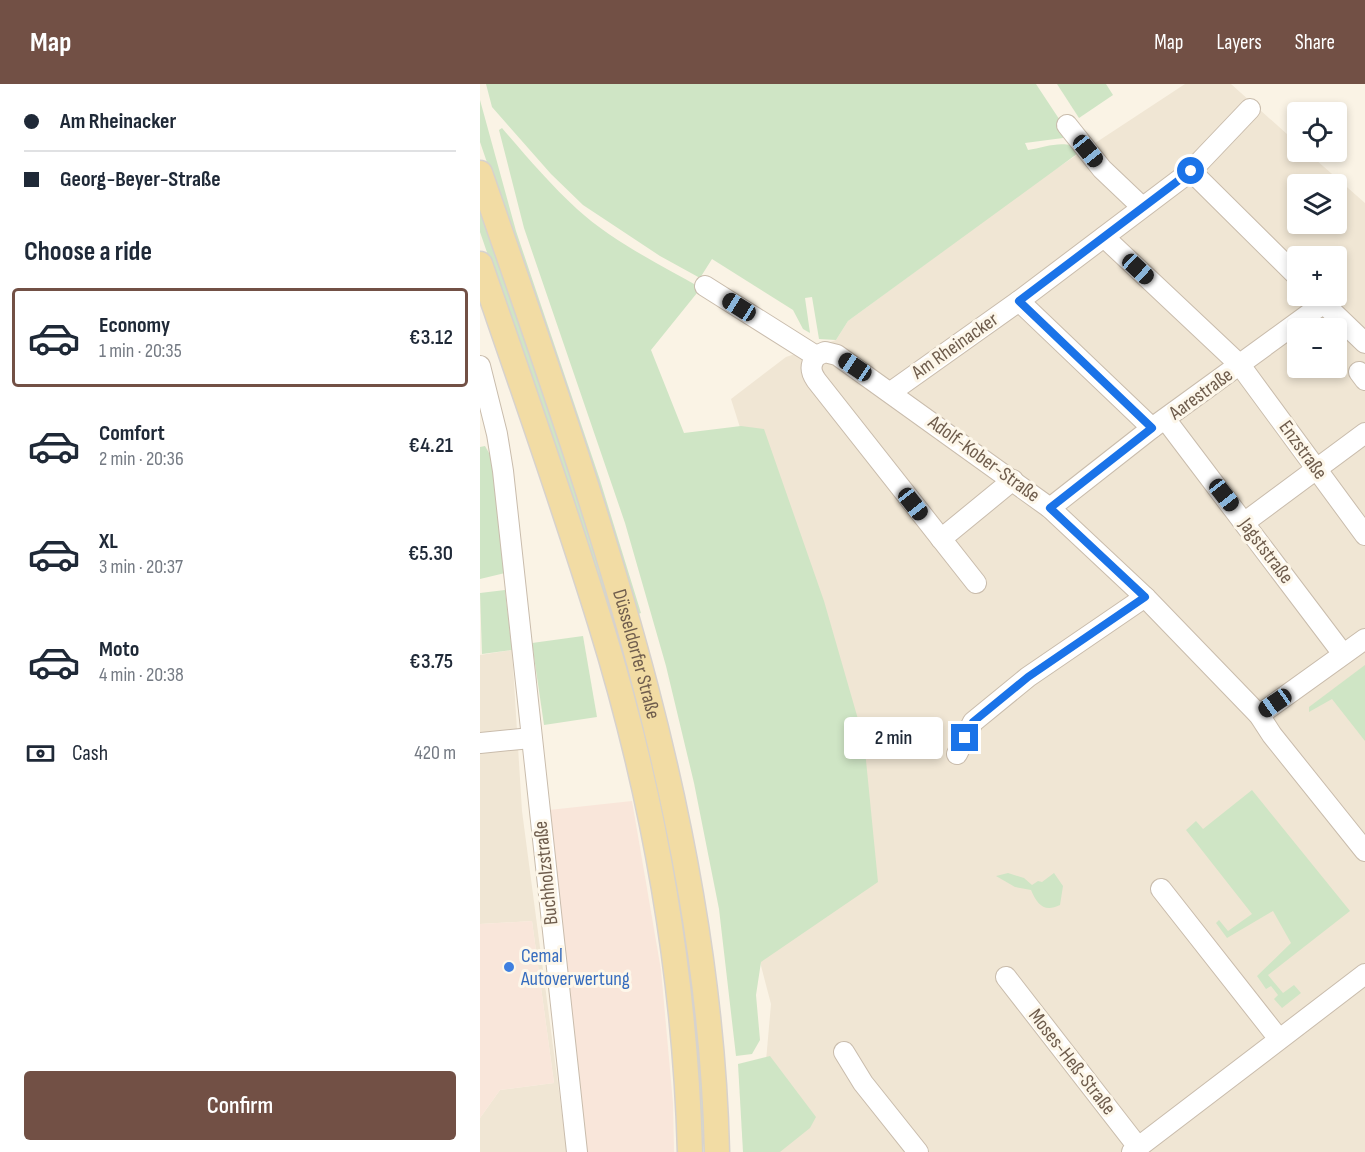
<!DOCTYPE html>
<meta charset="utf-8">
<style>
:root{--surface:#fff;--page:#f2f2f3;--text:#1f2937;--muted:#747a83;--line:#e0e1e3;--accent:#725045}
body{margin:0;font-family:"Sofia Sans Condensed",sans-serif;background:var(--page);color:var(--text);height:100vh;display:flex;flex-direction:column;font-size:22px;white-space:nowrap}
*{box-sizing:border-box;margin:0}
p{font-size:20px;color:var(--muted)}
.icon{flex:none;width:33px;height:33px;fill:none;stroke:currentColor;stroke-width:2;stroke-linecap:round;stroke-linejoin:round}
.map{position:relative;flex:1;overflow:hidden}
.sheet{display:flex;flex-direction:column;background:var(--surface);width:480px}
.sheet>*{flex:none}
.guide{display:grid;align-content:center;height:132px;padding:0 24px;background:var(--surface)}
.buttons{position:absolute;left:807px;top:18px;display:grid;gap:12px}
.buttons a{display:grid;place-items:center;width:60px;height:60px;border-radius:6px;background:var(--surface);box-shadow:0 3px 9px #0003;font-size:30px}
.end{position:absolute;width:27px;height:27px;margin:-14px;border:8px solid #1a73e8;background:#fff;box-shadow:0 0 0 3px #fff}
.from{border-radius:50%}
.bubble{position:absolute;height:42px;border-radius:6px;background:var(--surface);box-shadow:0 3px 9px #0003;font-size:20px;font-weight:600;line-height:42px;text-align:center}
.car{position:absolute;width:18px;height:36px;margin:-18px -9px;border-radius:8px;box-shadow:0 0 4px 2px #0007;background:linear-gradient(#222 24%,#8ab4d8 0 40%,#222 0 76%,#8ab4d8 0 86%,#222 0)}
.guide b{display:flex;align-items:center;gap:21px;height:57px;font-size:22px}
.guide b+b{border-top:2px solid var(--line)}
.guide i{width:15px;height:15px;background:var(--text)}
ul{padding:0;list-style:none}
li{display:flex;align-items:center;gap:18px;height:99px;margin:0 12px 9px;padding:0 12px;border:3px solid transparent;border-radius:6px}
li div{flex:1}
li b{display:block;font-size:22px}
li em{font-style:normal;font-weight:600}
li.active{border-color:var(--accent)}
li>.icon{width:54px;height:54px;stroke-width:1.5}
h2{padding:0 24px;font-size:27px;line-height:72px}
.pay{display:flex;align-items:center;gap:15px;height:66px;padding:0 24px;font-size:22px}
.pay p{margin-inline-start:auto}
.action{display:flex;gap:12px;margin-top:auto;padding:12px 24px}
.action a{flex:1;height:69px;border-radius:6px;background:var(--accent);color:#fff;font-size:24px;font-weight:600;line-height:69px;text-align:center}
header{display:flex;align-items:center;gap:36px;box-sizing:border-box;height:84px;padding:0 30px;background:var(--accent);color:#fff}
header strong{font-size:28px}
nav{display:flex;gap:33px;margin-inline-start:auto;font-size:21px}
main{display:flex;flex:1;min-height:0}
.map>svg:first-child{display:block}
.residential{fill:#f0e6d4;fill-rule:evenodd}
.commercial{fill:#f9e6da}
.green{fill:#cfe5c5}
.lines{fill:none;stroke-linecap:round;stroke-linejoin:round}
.minor-casing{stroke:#c9bcac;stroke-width:22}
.major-casing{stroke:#d7d2cd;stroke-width:27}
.minor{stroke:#fff;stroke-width:20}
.major{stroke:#f2dca4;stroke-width:24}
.route{stroke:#1a73e8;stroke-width:8}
.shop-dot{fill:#3f7fe0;stroke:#fdf7ea;stroke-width:2}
.labels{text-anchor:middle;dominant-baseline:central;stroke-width:6;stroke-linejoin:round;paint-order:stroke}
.street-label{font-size:20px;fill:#6f5d4d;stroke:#fdf7ea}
.shop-label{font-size:20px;fill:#366cbe;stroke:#fdf7ea;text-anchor:start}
</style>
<header>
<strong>Map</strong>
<nav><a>Map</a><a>Layers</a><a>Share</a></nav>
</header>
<main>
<section class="sheet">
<div class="guide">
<b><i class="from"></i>Am Rheinacker</b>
<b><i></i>Georg-Beyer-Straße</b>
</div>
<h2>Choose a ride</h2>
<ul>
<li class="active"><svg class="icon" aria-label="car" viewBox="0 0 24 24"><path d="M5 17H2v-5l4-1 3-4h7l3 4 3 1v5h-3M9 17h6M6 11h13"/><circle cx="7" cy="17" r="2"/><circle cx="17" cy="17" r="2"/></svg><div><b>Economy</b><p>1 min · 20:35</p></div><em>€3.12</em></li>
<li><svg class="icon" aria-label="car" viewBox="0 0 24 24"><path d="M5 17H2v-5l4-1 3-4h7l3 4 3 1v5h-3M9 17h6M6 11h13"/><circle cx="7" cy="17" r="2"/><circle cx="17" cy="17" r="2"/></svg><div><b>Comfort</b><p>2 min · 20:36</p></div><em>€4.21</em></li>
<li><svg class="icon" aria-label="car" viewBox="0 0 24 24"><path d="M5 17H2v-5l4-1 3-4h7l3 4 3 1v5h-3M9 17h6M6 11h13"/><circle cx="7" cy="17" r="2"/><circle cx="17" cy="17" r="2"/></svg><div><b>XL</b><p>3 min · 20:37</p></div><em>€5.30</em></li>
<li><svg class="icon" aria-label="car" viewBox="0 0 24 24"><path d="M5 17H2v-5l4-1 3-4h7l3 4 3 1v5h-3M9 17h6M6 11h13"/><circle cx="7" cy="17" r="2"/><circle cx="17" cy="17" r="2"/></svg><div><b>Moto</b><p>4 min · 20:38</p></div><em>€3.75</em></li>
</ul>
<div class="pay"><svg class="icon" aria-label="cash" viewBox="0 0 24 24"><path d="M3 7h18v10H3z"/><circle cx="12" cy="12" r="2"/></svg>Cash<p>420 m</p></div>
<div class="action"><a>Confirm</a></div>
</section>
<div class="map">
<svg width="885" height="1068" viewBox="0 0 885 1068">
<rect width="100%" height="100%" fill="#faf3e5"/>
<!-- residential -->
<g class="residential">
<path d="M705,0h46l66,59 1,9h9l58,51v949h-607l13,-148 -11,-42 98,-69 -62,-288 -65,-206 55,-42 50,-17 12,-19 197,-145zM818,100h38v40h-38zM818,172h38v40h-38zM818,244h38v40h-38z"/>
<polygon points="32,566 42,727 87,1068 0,1068 0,1034 20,1006 74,999 52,837 0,840 0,571"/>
</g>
<!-- commercial -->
<g class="commercial">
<polygon points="152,717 181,886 193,1019 194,1068 104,1068 69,726"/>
<polygon points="52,837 74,999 20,1006 0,1034 0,840"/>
</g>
<!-- green -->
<g class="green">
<path d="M6,0h550l31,47 -4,7 -38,5 3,7c18,-3 39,-12 53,1l-233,170 -12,19 -17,-1 -7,-42 -7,1 5,35 -7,-4 -10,-19 -81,-51 -12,19 -40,-22 -77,-51 -32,-31 -59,-67z"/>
<polygon points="577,0 626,0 633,11 599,34"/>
<polygon points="0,16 36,147 120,396 161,529 158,530 116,397 0,58"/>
<path d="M22,44c24,28 48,56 75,81 35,32 82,55 124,79l-50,62 33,83 57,-7 23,3 60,172 40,139 14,142 -117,80 -5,33 4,45 -8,14 -16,2 -17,-147 -25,-126 -28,-117 -41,-143 -101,-295 -25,-98z"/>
<polygon points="0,115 69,316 174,664 212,861 228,1068 224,1068 212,961 75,367 0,148"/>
<polygon points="5,362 13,376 25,489 0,495 0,363"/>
<polygon points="25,506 32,566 2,570 0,509"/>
<polygon points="103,552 117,633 64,641 52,559"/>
<polygon points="885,581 885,657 852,615 829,628 829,623"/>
<polygon points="772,706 870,827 788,891 803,909 814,901 821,909 802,924 794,915 798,911 791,902 786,905 777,892 811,859 793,827 747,854 736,839 739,836 748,847 772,830 706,746 716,737 723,745"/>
<path d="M528,789l16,5 8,7 6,-4 4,1 12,-9 9,13 -3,19c-16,8 -23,-1 -29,-15l-16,-3 -19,-11z"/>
<polygon points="290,972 336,1033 330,1044 300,1068 263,1068 258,980"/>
</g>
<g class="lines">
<!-- minor casing -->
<g class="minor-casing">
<g id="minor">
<polyline points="587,41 622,85 662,123"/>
<polyline points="711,87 818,193"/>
<polyline points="624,153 760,281 885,451"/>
<polyline points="225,202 336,272"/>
<polyline points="836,212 885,259"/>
<polyline points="539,217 672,344"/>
<polyline points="336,272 345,268 357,271 570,424 665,513 779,631 792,651 885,767"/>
<path d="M336,272c-6,9 -6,15 0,24l160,203"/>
<polyline points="0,282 17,350 23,387 97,1068"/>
<polyline points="879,288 885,296"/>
<polyline points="411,308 539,217 711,87 770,25"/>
<polyline points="686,336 863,570"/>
<polyline points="570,424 672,344 844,219"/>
<polyline points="765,438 885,349"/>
<polyline points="461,455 533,396"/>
<polyline points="779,631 885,555"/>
<polyline points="0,659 51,654"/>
<polyline points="477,670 493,638 548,593 665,513"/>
<polyline points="681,805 799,955"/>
<polyline points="526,893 658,1063"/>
<polyline points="364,968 383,999 438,1068"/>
<polyline points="652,1068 885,890"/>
</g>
</g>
<!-- major casing -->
<g class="major-casing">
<g id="major">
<path id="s1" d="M0,89c110,319 229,638 237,979"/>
<path d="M0,180c41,119 83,238 120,358 53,171 85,351 90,530"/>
</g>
</g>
<!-- minor -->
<use href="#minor" class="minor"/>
<!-- major -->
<use href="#major" class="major"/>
</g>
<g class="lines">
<!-- route -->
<polyline class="route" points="485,654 493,638 548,593 665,513 570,424 672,344 539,217 711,87"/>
</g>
<!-- markers -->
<circle class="shop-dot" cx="29" cy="883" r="6"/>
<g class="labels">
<!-- street labels -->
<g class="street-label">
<text transform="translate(475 262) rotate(-35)">Am Rheinacker</text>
<text transform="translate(721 310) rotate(-36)">Aarestraße</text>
<text transform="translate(823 366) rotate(54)">Enzstraße</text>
<text transform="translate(504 375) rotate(36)">Adolf-Kober-Straße</text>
<text transform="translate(786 467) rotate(53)">Jagststraße</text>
<text stroke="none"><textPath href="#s1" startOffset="506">Düsseldorfer Straße</textPath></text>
<text transform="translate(66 789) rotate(-96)">Buchholzstraße</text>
<text transform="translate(592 978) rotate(52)">Moses-Heß-Straße</text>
</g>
<!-- shop labels -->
<g class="shop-label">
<text x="41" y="872">Cemal<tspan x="41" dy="23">Autoverwertung</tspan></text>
</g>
</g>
</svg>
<div class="buttons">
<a><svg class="icon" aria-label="locate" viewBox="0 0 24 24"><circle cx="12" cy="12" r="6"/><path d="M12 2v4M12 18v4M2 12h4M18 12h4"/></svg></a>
<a><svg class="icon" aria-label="layers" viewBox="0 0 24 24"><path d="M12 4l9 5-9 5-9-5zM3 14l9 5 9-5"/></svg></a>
<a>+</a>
<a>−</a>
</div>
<i class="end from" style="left:711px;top:87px"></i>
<i class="end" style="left:485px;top:654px"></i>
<div class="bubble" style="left:364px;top:633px;width:99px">2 min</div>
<i class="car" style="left:608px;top:67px;rotate:141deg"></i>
<i class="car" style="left:658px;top:185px;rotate:133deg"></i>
<i class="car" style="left:259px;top:223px;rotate:302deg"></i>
<i class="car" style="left:375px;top:283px;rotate:304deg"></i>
<i class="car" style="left:744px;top:411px;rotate:142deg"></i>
<i class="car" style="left:433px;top:420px;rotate:142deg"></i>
<i class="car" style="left:795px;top:619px;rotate:235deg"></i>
</div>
</main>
